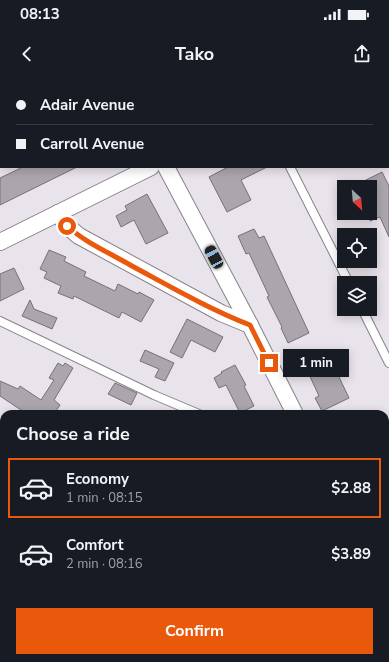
<!DOCTYPE html>
<meta charset="utf-8">
<style>
:root{--surface:#171b24;--page:#242831;--text:#f1f3f6;--muted:#9ea1a6;--line:#363941;--accent:#ea580c}
body{margin:0;font-family:"Nunito Sans",sans-serif;background:var(--page);color:var(--text);height:100vh;display:flex;flex-direction:column;font-size:15px;white-space:nowrap}
*{box-sizing:border-box;margin:0}
p{font-size:13px;color:var(--muted)}
.icon{flex:none;width:22px;height:22px;fill:none;stroke:currentColor;stroke-width:2;stroke-linecap:round;stroke-linejoin:round}
.map{position:relative;flex:1;overflow:hidden}
.side{position:absolute;left:0px;top:330px;width:389px;height:252px;display:flex;flex-direction:column;background:var(--surface);border-radius:12px 12px 0 0;box-shadow:0 2px 10px #0003}
.side>*{flex:none}
.guide{position:absolute;left:0px;top:0px;width:389px;height:88px;box-shadow:0 2px 10px #0003;display:grid;align-content:center;height:88px;padding:0 16px;background:var(--surface)}
.needle{width:26px;rotate:154deg}
.tools{position:absolute;left:337px;top:100px;display:grid;gap:8px}
.tools a{display:grid;place-items:center;width:40px;height:40px;border-radius:0px;background:var(--surface);box-shadow:0 2px 10px #0003;font-size:20px}
.end{position:absolute;width:18px;height:18px;margin:-9px;border:5px solid #ea580c;background:#fff;box-shadow:0 0 0 2px #fff}
.from{border-radius:50%}
.bubble{position:absolute;height:28px;border-radius:0px;background:var(--surface);box-shadow:0 2px 10px #0003;font-size:13px;font-weight:700;line-height:28px;text-align:center}
.car{position:absolute;width:12px;height:24px;margin:-12px -6px;border-radius:5px;box-shadow:0 0 3px 1px #0007;background:linear-gradient(#222 24%,#8ab4d8 0 40%,#222 0 76%,#8ab4d8 0 86%,#222 0)}
.guide b{display:flex;align-items:center;gap:14px;height:38px;font-size:15px}
.guide b+b{border-top:1px solid var(--line)}
.guide i{width:10px;height:10px;background:var(--text)}
ul{padding:0;list-style:none}
li{display:flex;align-items:center;gap:12px;height:60px;margin:0 8px 6px;padding:0 8px;border:2px solid transparent;border-radius:0px}
li div{flex:1}
li b{display:block;font-size:15px}
li em{font-style:normal;font-weight:700}
li.current{border-color:var(--accent)}
li>.icon{width:36px;height:36px;stroke-width:1.5}
h2{padding:0 16px;font-size:18px;line-height:48px}
.action{display:flex;gap:8px;margin-top:auto;padding:8px 16px}
.action a{flex:1;height:46px;border-radius:0px;background:var(--accent);color:#fff;font-size:16px;font-weight:700;line-height:46px;text-align:center}
.status{display:flex;justify-content:space-between;align-items:center;height:28px;padding:0 20px;background:var(--surface);direction:ltr}
.status svg{height:11px;fill:currentColor}
header{display:flex;justify-content:space-between;align-items:center;height:52px;padding:0 16px;background:var(--surface);font-size:18px;font-weight:700}
.map>svg:first-child{display:block}
.building{fill:#aba6ad;stroke:#757177}
.lines{fill:none;stroke-linecap:round;stroke-linejoin:round}
.lane-casing{stroke:#878289;stroke-width:10}
.street-casing{stroke:#878289;stroke-width:18}
.secondary-casing{stroke:#878289;stroke-width:24}
.lane{stroke:#fff;stroke-width:8}
.street{stroke:#fff;stroke-width:16}
.secondary{stroke:#fff;stroke-width:22}
.route{stroke:#ea580c;stroke-width:5}
</style>
<div class="status"><b>08:13</b><svg viewBox="0 0 49 12"><path d="M0 12V9h3v3zM5 12V6h3v6zM10 12V3h3v9zM15 12V0h3v12zM26 1h20v11H26zM47 4h2v5h-2z"/></svg></div>
<header><svg class="icon" aria-label="back" viewBox="0 0 24 24"><path d="M15 5l-7 7 7 7"/></svg>Tako<svg class="icon" aria-label="share" viewBox="0 0 24 24"><path d="M12 15V3M7 8l5-5 5 5M5 13v7h14v-7"/></svg></header>
<div class="map">
<svg width="389" height="582" viewBox="0 0 389 582">
<rect width="100%" height="100%" fill="#e9e4eb"/>
<!-- building -->
<g class="building">
<polygon points="23,87 77,87 0,125 0,98"/>
<polygon points="228,87 267,87 241,100 251,120 227,132 209,97"/>
<polygon points="382,92 389,106 389,157 380,137 370,141 370,122 376,119 366,100"/>
<polygon points="147,114 168,153 146,164 134,140 121,147 116,136 127,130 125,126"/>
<polygon points="254,149 259,158 264,156 309,253 288,263 281,248 282,247 267,217 269,216 249,173 246,174 238,156"/>
<polygon points="49,170 66,177 64,181 86,192 84,196 115,211 118,204 138,214 139,212 154,220 141,242 122,232 119,238 74,216 73,219 58,213 61,206 44,198 47,192 40,189"/>
<polygon points="14,188 24,209 0,221 0,194"/>
<polygon points="30,220 34,229 57,238 52,249 22,236"/>
<polygon points="187,239 223,257 215,272 191,260 182,278 170,272"/>
<polygon points="145,270 174,283 165,301 155,297 159,289 140,281"/>
<polygon points="336,277 344,295 339,297 349,318 322,331 315,318 319,316 307,290"/>
<polygon points="58,283 63,286 65,283 73,288 54,320 60,325 54,334 27,334 0,316 0,301 18,309 20,306 41,320 54,300 49,298"/>
<polygon points="235,285 246,305 244,306 254,326 240,333 226,305 219,308 214,298 222,293 221,292"/>
<polygon points="115,303 137,313 131,325 108,314"/>
</g>
<g class="lines">
<!-- lane casing -->
<g class="lane-casing">
<g id="lane">
<polyline points="290,87 349,203"/>
<polyline points="362,229 389,283"/>
<polyline points="0,241 154,315 199,334"/>
<polyline points="0,470 4,471"/>
<polyline points="297,578 299,582"/>
</g>
</g>
<!-- street casing -->
<g class="street-casing">
<g id="street">
<polyline points="225,0 226,1"/>
<polyline points="366,0 366,1"/>
<polyline points="323,1 325,0"/>
<polyline points="388,43 389,45"/>
<polyline points="166,87 250,245 295,334"/>
<polyline points="58,133 67,146 79,156 221,233 250,245"/>
<polyline points="0,162 151,87"/>
<polyline points="0,358 4,360"/>
</g>
</g>
<!-- secondary casing -->
<g class="secondary-casing">
<g id="secondary">
<polyline points="385,502 389,500"/>
<polyline points="385,528 389,538"/>
<polyline points="385,553 389,556"/>
<polyline points="217,582 225,578"/>
</g>
</g>
<!-- lane -->
<use href="#lane" class="lane"/>
<!-- street -->
<use href="#street" class="street"/>
<!-- secondary -->
<use href="#secondary" class="secondary"/>
</g>
<g class="lines">
<!-- route -->
<path class="route" d="M67,146c19,17 43,27 65,40 39,21 77,43 118,59l19,38"/>
</g>
</svg>
<div class="tools">
<a><svg class="needle" viewBox="-14 -14 28 28"><path d="M0-13l5 13h-10z" fill="#e53935"/><path d="M0 13l5-13h-10z" fill="#9ea1a6"/></svg></a>
<a><svg class="icon" aria-label="locate" viewBox="0 0 24 24"><circle cx="12" cy="12" r="6"/><path d="M12 2v4M12 18v4M2 12h4M18 12h4"/></svg></a>
<a><svg class="icon" aria-label="layers" viewBox="0 0 24 24"><path d="M12 4l9 5-9 5-9-5zM3 14l9 5 9-5"/></svg></a>
</div>
<i class="end from" style="left:67px;top:146px"></i>
<i class="end" style="left:269px;top:283px"></i>
<div class="bubble" style="left:283px;top:269px;width:66px">1 min</div>
<i class="car" style="left:214px;top:177px;rotate:332deg"></i>
<div class="guide">
<b><i class="from"></i>Adair Avenue</b>
<b><i></i>Carroll Avenue</b>
</div>
<section class="side">
<h2>Choose a ride</h2>
<ul>
<li class="current"><svg class="icon" aria-label="car" viewBox="0 0 24 24"><path d="M5 17H2v-5l4-1 3-4h7l3 4 3 1v5h-3M9 17h6M6 11h13"/><circle cx="7" cy="17" r="2"/><circle cx="17" cy="17" r="2"/></svg><div><b>Economy</b><p>1 min · 08:15</p></div><em>$2.88</em></li>
<li><svg class="icon" aria-label="car" viewBox="0 0 24 24"><path d="M5 17H2v-5l4-1 3-4h7l3 4 3 1v5h-3M9 17h6M6 11h13"/><circle cx="7" cy="17" r="2"/><circle cx="17" cy="17" r="2"/></svg><div><b>Comfort</b><p>2 min · 08:16</p></div><em>$3.89</em></li>
</ul>
<div class="action"><a>Confirm</a></div>
</section>
</div>
